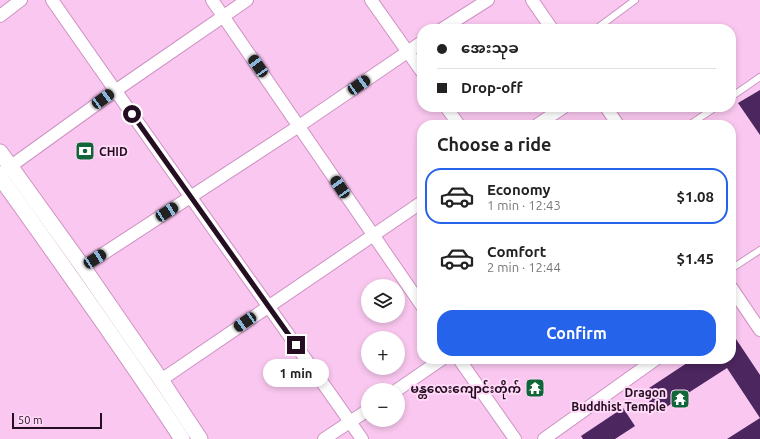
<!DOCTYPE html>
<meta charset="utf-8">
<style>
:root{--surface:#fff;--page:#f2f2f2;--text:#222;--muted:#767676;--line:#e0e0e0;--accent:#2563eb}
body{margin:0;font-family:Ubuntu,"Noto Sans Myanmar",sans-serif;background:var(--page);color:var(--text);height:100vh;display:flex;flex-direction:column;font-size:15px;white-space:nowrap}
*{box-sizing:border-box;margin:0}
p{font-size:13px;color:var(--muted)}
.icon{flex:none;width:22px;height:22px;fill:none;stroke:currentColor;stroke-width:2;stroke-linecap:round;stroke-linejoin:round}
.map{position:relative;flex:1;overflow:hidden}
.details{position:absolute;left:417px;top:120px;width:319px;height:244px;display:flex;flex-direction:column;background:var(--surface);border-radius:16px;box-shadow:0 2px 6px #0003}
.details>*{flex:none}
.top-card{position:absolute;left:417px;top:24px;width:319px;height:88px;border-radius:16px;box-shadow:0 2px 6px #0003;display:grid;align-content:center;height:88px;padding:0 20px;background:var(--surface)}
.buttons{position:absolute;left:361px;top:279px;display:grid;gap:8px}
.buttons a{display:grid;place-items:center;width:44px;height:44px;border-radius:50%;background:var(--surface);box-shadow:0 2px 6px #0003;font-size:20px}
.scale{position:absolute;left:12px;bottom:10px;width:90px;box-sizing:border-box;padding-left:4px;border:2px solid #250e21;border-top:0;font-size:11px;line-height:14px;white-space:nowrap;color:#250e21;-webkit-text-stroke:3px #ffd9f7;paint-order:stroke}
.end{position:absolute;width:18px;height:18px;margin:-9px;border:5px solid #250e21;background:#fff;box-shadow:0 0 0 2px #fff}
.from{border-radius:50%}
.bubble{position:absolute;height:28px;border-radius:14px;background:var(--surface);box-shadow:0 2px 6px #0003;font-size:13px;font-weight:700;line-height:28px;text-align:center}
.car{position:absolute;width:12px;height:24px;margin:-12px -6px;border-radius:5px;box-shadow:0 0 3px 1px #0007;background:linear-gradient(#222 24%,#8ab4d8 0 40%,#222 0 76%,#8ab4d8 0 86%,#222 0)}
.top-card b{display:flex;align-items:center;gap:14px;height:38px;font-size:15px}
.top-card b+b{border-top:1px solid var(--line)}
.top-card i{width:10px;height:10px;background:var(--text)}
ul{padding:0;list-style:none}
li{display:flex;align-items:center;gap:12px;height:56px;margin:0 8px 6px;padding:0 12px;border:2px solid transparent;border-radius:16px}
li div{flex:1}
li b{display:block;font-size:15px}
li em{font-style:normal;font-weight:700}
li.active{border-color:var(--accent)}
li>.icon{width:36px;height:36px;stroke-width:1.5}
h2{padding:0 20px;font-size:18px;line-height:48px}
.primary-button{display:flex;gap:8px;margin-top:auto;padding:8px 20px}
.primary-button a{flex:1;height:46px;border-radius:16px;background:var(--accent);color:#fff;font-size:16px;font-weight:700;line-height:46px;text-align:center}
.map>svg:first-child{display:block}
.building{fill:#4c265f}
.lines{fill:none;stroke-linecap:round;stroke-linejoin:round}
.service-casing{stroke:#ce92c3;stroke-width:8}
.minor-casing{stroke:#ce92c3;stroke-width:14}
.tertiary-casing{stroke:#ce92c3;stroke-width:17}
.service{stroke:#fff;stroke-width:6}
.minor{stroke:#fff;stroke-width:12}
.tertiary{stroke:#fff;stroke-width:15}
.route{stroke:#250e21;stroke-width:5}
.labels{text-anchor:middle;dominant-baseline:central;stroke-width:4;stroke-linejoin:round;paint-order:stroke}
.poi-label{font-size:12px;font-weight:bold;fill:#250e21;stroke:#ffd9f7;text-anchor:end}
</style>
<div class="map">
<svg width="760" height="439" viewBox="0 0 760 439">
<rect width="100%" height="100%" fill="#f9c7ef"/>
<!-- building -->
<g class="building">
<polygon points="760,90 760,135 738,103"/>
<polygon points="732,333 760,375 760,439 727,439 760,418 727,368 657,413 643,392 693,359 731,359 731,334"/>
<polygon points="623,408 635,426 615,439 583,439 581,436"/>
</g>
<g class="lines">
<!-- service casing -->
<g class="service-casing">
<g id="service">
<polyline points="596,29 635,0"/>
<polyline points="731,97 760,77"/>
<polyline points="689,125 716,107"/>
<polyline points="731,269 760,250"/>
</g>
</g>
<!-- minor casing -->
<g class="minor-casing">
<g id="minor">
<path d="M52,0c102,147 207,292 310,439"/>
<polyline points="212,0 422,306"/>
<polyline points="371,0 422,72"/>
<polyline points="532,0 552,29"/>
<polyline points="0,16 21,0"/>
<polyline points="442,29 488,0"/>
<polyline points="446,107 459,125"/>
<polyline points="606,107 618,125"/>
<polyline points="537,125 564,107"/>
<polyline points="4,171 115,91 247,0"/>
<polyline points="83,267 299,126 422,42"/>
<polyline points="731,287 760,330"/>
<polyline points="459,359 515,439"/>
<polyline points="161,380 422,202"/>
<polyline points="397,390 442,359"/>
<polyline points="324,439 368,410"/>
<polyline points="544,439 656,359"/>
</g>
</g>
<!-- tertiary casing -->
<g class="tertiary-casing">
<g id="tertiary">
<polyline points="0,152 83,267 161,380 200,439"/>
<path d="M0,177c62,87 124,173 182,262"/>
</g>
</g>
<!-- service -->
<use href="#service" class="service"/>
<!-- minor -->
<use href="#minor" class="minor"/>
<!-- tertiary -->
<use href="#tertiary" class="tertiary"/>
</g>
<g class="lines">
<!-- route -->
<polyline class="route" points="132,114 296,345"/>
</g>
<!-- icons -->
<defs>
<g id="bank-square" transform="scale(1)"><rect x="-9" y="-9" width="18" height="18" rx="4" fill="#106638" stroke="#ffd9f7"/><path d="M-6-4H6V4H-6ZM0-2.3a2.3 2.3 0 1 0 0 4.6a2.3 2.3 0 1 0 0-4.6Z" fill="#fff"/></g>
<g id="temple-square" transform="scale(1)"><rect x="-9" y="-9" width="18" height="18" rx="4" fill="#106638" stroke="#ffd9f7"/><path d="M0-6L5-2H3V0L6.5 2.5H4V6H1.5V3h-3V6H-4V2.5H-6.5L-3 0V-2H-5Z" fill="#fff"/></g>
</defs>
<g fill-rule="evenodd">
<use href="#bank-square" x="85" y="151"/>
<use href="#temple-square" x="535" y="388"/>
<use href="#temple-square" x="680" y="399"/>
</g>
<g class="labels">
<!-- poi labels -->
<g class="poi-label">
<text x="99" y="151" text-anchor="start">CHID</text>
<text x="521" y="388">မန္တလေးကျောင်းတိုက်</text>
<text x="666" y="392">Dragon<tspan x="666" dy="14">Buddhist Temple</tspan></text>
</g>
</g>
</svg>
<div class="buttons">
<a><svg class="icon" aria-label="layers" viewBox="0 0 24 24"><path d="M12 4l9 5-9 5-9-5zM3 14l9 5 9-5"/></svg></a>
<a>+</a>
<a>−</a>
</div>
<div class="scale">50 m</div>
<i class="end from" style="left:132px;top:114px"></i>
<i class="end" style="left:296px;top:345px"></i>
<div class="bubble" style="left:263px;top:359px;width:66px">1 min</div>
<i class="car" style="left:258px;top:66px;rotate:325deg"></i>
<i class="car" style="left:359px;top:85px;rotate:55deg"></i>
<i class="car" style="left:103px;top:99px;rotate:54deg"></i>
<i class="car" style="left:340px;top:187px;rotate:326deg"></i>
<i class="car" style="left:167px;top:212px;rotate:57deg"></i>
<i class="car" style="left:95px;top:259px;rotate:57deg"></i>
<i class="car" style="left:245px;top:322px;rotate:236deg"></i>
<div class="top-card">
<b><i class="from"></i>အေးသုခ</b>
<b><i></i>Drop-off</b>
</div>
<section class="details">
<h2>Choose a ride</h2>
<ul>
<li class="active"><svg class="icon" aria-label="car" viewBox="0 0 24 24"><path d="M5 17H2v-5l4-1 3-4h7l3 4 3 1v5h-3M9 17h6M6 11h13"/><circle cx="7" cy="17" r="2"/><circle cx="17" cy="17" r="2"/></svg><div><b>Economy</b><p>1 min · 12:43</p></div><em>$1.08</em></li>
<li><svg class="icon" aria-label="car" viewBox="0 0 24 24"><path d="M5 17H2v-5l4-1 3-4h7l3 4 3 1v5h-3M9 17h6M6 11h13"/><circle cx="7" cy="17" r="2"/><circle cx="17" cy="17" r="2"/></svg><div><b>Comfort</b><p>2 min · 12:44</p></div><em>$1.45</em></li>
</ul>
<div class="primary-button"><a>Confirm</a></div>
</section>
</div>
